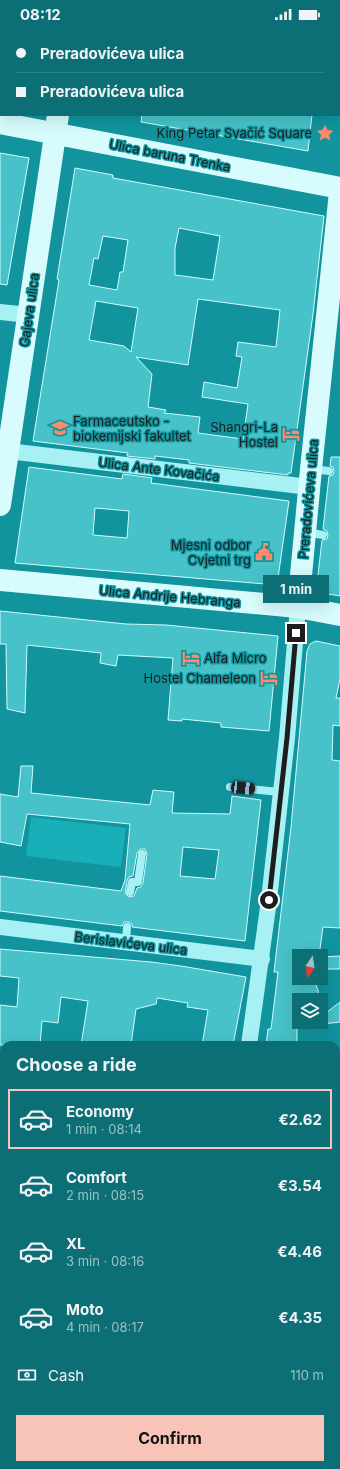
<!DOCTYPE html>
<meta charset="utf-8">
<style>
:root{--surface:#0d6f76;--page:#16747b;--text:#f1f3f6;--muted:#9ac1c5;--line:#2d8188;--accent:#f7c4b7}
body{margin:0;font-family:Inter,sans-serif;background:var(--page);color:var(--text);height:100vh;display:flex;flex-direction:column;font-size:15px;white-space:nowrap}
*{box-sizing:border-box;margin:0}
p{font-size:13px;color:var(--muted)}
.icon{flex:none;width:22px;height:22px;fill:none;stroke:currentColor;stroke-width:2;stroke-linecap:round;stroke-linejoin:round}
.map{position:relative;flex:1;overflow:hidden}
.side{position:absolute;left:0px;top:1013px;width:340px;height:428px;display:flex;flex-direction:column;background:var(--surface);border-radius:12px 12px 0 0;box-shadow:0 4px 16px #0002}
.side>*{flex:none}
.banner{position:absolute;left:0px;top:0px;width:340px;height:88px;box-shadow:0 4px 16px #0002;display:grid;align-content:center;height:88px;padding:0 16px;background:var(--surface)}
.needle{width:26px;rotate:193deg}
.tools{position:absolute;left:292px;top:921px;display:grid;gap:8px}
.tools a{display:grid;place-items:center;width:36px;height:36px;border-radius:0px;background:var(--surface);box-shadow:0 4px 16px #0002;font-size:20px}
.end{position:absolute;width:18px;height:18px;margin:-9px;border:5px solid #1d1d1d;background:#fff;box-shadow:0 0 0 2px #fff}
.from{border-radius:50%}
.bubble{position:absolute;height:28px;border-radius:0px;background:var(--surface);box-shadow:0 4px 16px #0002;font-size:13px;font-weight:700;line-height:28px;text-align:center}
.car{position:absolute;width:12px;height:24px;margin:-12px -6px;border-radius:5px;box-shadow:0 0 3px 1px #0007;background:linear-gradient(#222 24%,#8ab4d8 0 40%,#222 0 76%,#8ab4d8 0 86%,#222 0)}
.banner b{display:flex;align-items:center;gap:14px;height:38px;font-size:15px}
.banner b+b{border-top:1px solid var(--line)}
.banner i{width:10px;height:10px;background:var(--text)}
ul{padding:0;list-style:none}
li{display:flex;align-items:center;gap:12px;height:60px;margin:0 8px 6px;padding:0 8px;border:2px solid transparent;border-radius:0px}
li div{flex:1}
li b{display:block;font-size:15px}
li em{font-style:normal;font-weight:700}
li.on{border-color:var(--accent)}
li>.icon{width:36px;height:36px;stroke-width:1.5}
h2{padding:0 16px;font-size:18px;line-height:48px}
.pay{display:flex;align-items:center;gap:10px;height:44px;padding:0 16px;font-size:15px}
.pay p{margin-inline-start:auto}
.cta{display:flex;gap:8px;margin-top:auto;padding:8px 16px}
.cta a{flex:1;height:46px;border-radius:0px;background:var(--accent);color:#111;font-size:16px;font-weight:700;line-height:46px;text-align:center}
.status{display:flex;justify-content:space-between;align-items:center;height:28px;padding:0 20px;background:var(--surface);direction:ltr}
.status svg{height:11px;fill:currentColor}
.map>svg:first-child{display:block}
.green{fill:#19afb8}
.building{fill:#47c2c9;stroke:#d0fcfe;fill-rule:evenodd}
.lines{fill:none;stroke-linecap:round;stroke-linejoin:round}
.lane{stroke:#a7f1f5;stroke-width:8}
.street{stroke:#a7f1f5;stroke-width:16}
.secondary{stroke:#d8fbfd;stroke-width:22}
.route{stroke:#1d1d1d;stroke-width:5}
.labels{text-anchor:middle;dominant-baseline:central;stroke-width:3;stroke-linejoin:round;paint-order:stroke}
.poi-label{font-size:13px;fill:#1d1d1d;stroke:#11949e;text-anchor:end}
.street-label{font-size:13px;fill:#1d1d1d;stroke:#11949e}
</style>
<div class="status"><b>08:12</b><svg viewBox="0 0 49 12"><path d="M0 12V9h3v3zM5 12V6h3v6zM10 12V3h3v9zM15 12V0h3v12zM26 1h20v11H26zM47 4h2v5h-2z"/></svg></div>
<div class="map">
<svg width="340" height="1441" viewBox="0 0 340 1441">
<rect width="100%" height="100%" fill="#11949e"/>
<!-- green -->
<polygon class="green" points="31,789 126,800 121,839 26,828"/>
<!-- building -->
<g class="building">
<polygon points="142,87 312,87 308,123 141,94"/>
<polygon points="0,125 29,130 7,257 0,256"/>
<path d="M75,140l38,7v3l211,38 -11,98 -22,159h-3v2l-99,-12v-3l-34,-4v3l-28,-3 1,-3 -95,-12 26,-161 -2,-1zM179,200l41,8 -7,44 -38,-5v-27zM103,208l25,4 -5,32h-3l-3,18 -28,-5 5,-27 4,1zM198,271l82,11 -4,37 -38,-5 -2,14 6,1 -5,31 -33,-6 -2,15 46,7 -5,35 -45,-6 2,-16 -36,-4 2,-3 -18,-3 4,-33 -16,-17 52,8zM96,273l42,7 -7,44 -7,-6 -35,-6z"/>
<polygon points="331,429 340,429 340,568 316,564 322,512 327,511 328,508 327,503 323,501 329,448 333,447 334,443 333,439 330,438"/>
<path d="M29,439l93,12 1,-5 29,4 -1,5 138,18 -12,84 -262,-22zM95,480l34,3 -2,27 -34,-3z"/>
<polygon points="0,583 126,596 166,597 278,608 269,703 221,699 221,695 182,691 182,693 168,692 173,630 118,627 116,638 100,635 101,625 27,617 25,685 7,681 6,616 0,616"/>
<polygon points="316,613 340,618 340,651 336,670 340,670 340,698 333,697 332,732 340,733 340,900 323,899 319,928 299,928 299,950 313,950 318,962 319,972 299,972 299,994 321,994 321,989 340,974 340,994 297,999 297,1017 266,1017 268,1001 271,1001 278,944 274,944 291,799 307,623 310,616"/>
<path d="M21,738h12l-2,27 119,12 3,-15 21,2 -2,21 58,1 2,-18 29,4 -16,141 -113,-14v-3l-4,-2h-4l-2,4 -122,-15v-35l121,15 4,-11 5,-56 -103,-10 -6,32 -21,-4v-48l18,3zM183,819l36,3 -4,29 -35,-3zM140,821h5l2,5 -4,29 -2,4 -4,1 -3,8 -5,1 -4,-4 2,-12 2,-4 4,-1 4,-23z"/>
<polygon points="0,921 151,934 181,938 246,949 233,1017 202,1017 208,982 187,979 188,975 157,970 156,976 136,981 131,1017 81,1017 88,973 61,969 58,995 42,993 40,1017 0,1017 0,977 17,979 19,950 0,948"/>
<polygon points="340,928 340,941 321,941 321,929"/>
</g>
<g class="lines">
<!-- lane -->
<g class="lane">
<polyline points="311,441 329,443"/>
<polyline points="306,504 323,507"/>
<polyline points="230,759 280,764"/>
<polyline points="130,864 132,854 138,854 142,826"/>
<polyline points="126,914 127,899"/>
</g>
<!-- street -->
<g class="street">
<polyline points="0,284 29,287"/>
<polyline points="8,423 309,459"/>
<polyline points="0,899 262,931"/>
<polyline points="249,1017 269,872 287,710 298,579"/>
<polyline points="0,1136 4,1136"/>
<polyline points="336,1147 340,1146"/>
<polyline points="336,1369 337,1362"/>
<polyline points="336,1385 340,1386"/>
<polyline points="0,1387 4,1388"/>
<polyline points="155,1441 156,1437"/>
<polyline points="248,1441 249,1437"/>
</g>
<!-- secondary -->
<g class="secondary">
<polyline points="71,1 71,0"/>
<polyline points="0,95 340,160"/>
<polyline points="0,477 58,87"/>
<polyline points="0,552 298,579 340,587"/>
<polyline points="298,579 311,441 340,164"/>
</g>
</g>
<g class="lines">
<!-- route -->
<polyline class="route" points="269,872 287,710 296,605"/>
</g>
<!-- icons -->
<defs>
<g id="sight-bare" transform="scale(1.38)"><path d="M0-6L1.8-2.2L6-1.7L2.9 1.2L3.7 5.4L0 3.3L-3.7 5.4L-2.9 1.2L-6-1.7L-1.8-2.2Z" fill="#ff8b6b" stroke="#11949e" stroke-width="2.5" paint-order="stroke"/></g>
<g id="university-bare" transform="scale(1.38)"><path d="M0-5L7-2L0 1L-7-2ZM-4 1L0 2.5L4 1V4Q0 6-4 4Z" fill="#ff8b6b" stroke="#11949e" stroke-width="2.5" paint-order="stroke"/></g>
<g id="hotel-bare" transform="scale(1.38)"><path d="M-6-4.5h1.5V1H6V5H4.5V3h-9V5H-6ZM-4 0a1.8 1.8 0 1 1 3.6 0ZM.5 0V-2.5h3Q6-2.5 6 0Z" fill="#ff8b6b" stroke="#11949e" stroke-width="2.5" paint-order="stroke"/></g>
<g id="civic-bare" transform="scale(1.38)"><path d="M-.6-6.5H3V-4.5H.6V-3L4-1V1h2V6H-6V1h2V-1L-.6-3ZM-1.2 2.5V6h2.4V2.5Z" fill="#ff8b6b" stroke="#11949e" stroke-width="2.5" paint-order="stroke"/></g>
</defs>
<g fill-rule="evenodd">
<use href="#sight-bare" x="325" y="105"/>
<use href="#university-bare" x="60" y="400"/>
<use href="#hotel-bare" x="291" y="406"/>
<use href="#civic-bare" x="264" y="524"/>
<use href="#hotel-bare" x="191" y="630"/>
<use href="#hotel-bare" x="269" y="650"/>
</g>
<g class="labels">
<!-- poi labels -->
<g class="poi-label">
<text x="312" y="105">King Petar Svačić Square</text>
<text x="73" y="393" text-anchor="start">Farmaceutsko -<tspan x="73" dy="15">biokemijski fakultet</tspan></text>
<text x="278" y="399">Shangri-La<tspan x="278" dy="15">Hostel</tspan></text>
<text x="251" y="517">Mjesni odbor<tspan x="251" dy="15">Cvjetni trg</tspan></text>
<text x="204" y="630" text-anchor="start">Alfa Micro</text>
<text x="256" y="650">Hostel Chameleon</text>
</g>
<!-- street labels -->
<g class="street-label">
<text transform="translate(170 127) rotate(11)">Ulica baruna Trenka</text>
<text transform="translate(29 282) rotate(-82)">Gajeva ulica</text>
<text transform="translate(159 441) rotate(7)">Ulica Ante Kovačića</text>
<text transform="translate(308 471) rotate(-85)">Preradovićeva ulica</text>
<text transform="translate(170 568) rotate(5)">Ulica Andrije Hebranga</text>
<text transform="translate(131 915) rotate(7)">Berislavićeva ulica</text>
</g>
</g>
</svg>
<div class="tools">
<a><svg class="needle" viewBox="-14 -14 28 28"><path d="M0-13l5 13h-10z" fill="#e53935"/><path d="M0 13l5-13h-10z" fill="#9ac1c5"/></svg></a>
<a><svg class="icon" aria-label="layers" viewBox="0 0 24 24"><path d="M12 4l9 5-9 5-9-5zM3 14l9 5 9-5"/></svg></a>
</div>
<i class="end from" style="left:269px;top:872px"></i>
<i class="end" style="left:296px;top:605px"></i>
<div class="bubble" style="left:263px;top:547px;width:66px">1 min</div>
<i class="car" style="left:243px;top:760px;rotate:96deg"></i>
<div class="banner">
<b><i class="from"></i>Preradovićeva ulica</b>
<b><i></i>Preradovićeva ulica</b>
</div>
<section class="side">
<h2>Choose a ride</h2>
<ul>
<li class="on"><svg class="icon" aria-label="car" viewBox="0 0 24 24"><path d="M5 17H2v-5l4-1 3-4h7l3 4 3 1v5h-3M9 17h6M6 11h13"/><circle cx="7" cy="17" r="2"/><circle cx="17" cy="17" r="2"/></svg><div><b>Economy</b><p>1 min · 08:14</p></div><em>€2.62</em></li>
<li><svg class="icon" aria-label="car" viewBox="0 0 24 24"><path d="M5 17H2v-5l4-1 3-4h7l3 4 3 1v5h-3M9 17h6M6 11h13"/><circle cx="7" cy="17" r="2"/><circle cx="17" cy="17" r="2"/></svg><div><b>Comfort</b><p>2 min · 08:15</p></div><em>€3.54</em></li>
<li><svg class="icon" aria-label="car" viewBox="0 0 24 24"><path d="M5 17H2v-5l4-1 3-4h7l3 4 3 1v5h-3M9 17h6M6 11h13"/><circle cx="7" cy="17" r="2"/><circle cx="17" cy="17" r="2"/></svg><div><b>XL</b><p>3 min · 08:16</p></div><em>€4.46</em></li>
<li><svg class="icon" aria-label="car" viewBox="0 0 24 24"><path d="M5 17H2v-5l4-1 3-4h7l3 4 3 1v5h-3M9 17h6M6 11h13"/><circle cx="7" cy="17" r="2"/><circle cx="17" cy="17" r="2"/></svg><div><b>Moto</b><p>4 min · 08:17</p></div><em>€4.35</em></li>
</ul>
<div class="pay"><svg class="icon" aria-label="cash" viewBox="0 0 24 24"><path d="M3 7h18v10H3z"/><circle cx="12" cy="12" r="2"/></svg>Cash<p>110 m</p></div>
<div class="cta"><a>Confirm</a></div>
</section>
</div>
